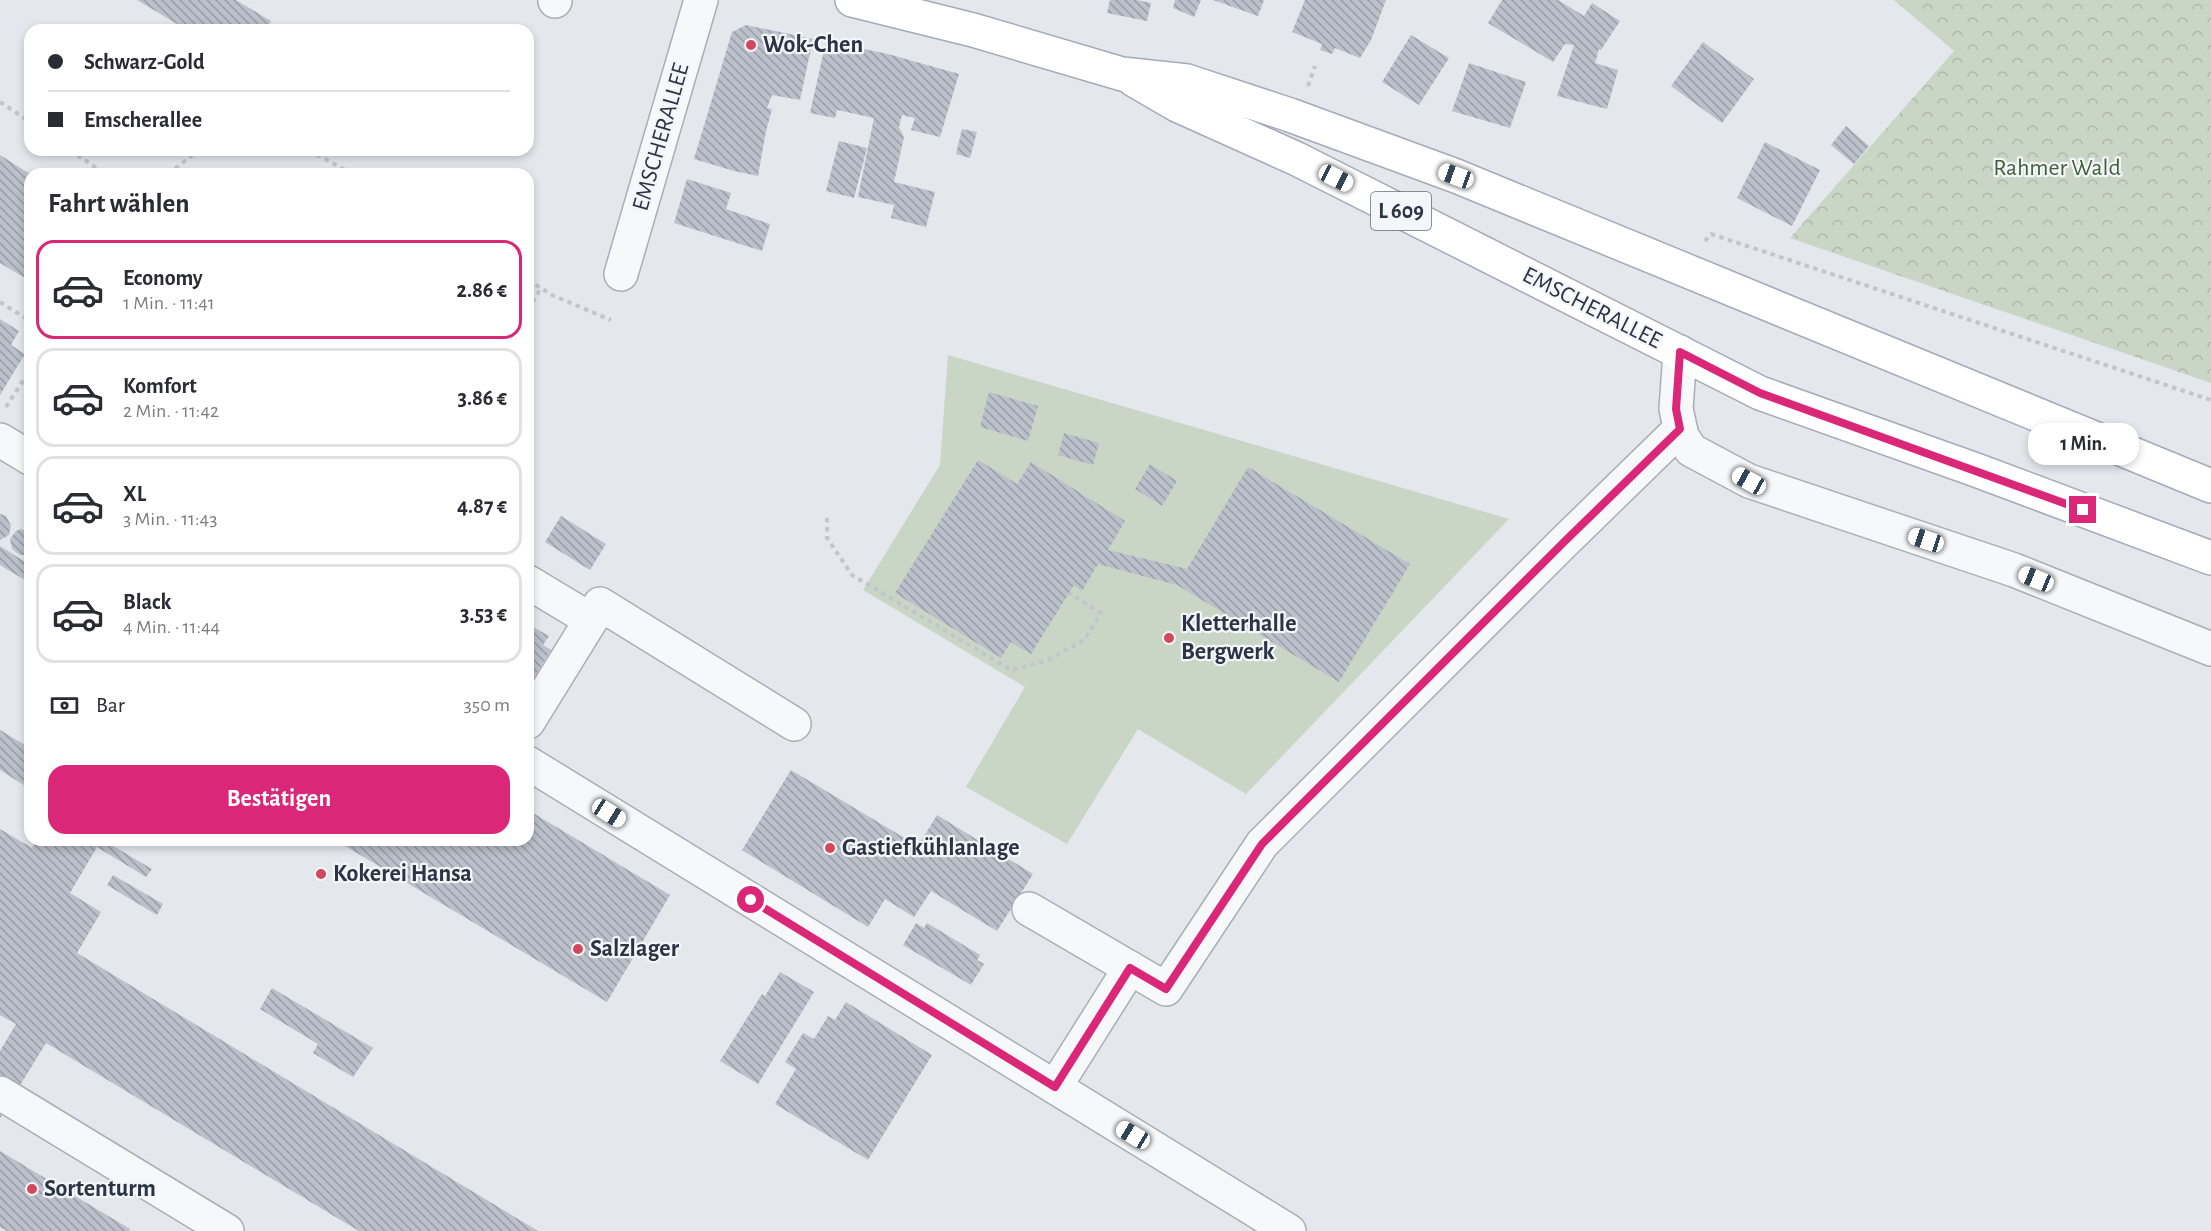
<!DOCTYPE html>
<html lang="de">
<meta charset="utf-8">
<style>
:root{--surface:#fff;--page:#f7f7f7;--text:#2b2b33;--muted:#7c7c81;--line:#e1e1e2;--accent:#db2777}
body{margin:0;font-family:"Alegreya Sans",sans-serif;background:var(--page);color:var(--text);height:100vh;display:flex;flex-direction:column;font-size:22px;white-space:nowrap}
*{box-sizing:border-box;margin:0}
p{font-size:20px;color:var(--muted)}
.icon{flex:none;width:33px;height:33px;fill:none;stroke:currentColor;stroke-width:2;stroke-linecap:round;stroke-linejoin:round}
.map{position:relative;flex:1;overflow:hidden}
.side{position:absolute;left:24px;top:168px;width:510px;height:678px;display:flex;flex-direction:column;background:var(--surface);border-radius:18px;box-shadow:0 3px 9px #0003}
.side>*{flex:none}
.guide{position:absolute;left:24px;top:24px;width:510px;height:132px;border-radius:18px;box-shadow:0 3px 9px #0003;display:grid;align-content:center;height:132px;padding:0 24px;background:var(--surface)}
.end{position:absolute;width:27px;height:27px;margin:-14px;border:8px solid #db2777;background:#fff;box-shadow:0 0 0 3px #fff}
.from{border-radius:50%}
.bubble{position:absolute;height:42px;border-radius:18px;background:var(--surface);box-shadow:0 3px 9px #0003;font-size:20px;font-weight:700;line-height:42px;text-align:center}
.car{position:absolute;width:18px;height:36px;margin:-18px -9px;border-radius:8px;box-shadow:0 0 4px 2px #0007;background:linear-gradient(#fff 24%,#345 0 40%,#fff 0 76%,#345 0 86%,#fff 0)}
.guide b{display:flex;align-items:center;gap:21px;height:57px;font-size:22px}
.guide b+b{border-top:2px solid var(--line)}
.guide i{width:15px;height:15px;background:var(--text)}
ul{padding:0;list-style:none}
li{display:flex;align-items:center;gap:18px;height:99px;margin:0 12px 9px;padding:0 12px;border:3px solid var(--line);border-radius:18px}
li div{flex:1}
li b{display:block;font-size:22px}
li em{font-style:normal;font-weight:700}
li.on{border-color:var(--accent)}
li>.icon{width:54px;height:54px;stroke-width:1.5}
h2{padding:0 24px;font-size:27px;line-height:72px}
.pay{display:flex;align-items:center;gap:15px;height:66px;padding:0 24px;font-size:22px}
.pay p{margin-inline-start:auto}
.action{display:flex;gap:12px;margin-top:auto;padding:12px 24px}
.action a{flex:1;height:69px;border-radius:18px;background:var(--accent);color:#fff;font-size:24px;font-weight:700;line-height:69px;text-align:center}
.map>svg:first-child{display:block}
.forest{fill:url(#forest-crowns)}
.pitch{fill:#c9d6c5}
.building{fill:url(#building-back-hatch)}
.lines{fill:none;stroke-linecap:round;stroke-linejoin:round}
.minor-casing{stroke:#a9aeb7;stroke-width:36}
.major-casing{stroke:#a3abb8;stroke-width:36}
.path{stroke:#c2c5cb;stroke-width:4;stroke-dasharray:4.5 4.5;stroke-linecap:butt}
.minor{stroke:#f7f8fa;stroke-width:33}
.major{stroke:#fff;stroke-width:33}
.route{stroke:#db2777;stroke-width:8}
.poi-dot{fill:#d1495b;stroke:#f4f6f9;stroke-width:2}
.labels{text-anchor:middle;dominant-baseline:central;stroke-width:4.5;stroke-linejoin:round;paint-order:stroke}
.shield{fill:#f4f6f9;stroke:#676e7b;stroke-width:1.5}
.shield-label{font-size:22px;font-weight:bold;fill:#2b3445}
.poi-label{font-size:24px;font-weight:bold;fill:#2b3445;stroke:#f4f6f9;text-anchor:start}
.street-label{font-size:24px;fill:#2b3445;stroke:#f4f6f9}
.park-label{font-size:24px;fill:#3f6138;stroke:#f4f6f9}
</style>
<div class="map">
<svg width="2211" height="1231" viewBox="0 0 2211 1231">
<defs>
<pattern id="forest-crowns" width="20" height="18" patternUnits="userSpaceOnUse" patternTransform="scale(1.5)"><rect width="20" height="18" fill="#c9d6c5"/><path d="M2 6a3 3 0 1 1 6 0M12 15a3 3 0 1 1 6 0" fill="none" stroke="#adb8ab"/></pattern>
<pattern id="building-back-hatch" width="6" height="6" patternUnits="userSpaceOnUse" patternTransform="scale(1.5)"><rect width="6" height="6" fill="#bbc0ca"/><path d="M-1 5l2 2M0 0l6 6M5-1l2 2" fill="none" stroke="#989da6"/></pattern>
</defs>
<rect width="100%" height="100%" fill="#e4e7ec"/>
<!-- forest -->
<polygon class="forest" points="1894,0 2211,0 2211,383 1790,238 1954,51"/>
<!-- pitch -->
<polygon class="pitch" points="948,355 1509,519 1246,794 1138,729 1067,844 966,787 1025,687 863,590 940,465"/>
<!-- building -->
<g class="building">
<polygon points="137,0 236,0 271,21 266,30 187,30"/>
<polygon points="1110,0 1137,0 1151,3 1147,21 1107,13"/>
<polygon points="1175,0 1201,0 1194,17 1173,8"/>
<polygon points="1213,0 1264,0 1258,16"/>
<polygon points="1305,0 1386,0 1371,40 1360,58 1335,48 1332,54 1320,50 1322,44 1292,32"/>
<polygon points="1502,0 1558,0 1584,16 1592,3 1620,21 1601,50 1599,49 1595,63 1618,70 1607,109 1557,96 1574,45 1565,44 1553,62 1488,23"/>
<polygon points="746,25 813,39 800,100 772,95 767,108 772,109 766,131 758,176 734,171 694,159 732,32"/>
<polygon points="1411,35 1449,58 1419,105 1382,82"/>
<polygon points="826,41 888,54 959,74 940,137 911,130 915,118 902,115 899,127 904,137 894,182 935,192 926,227 891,218 894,205 858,197 874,118 837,110 835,118 810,113"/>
<polygon points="1703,42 1754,79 1722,123 1671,86"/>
<polygon points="1469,63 1526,82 1510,128 1452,111"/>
<polygon points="1846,126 1869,146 1854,164 1831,145"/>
<polygon points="962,129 977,132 970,158 956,154"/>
<polygon points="839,141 867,148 854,198 826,191"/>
<polygon points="1765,142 1820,170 1792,226 1737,198"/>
<polygon points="0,155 30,174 30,281 0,263"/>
<polygon points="687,179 731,193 726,209 770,224 762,251 674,223"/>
<polygon points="0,319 19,331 11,345 25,354 0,395"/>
<polygon points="989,392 1038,406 1028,441 980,427"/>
<polygon points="1064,433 1099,443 1093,465 1058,455"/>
<polygon points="978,460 1017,484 1031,462 1125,521 1108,550 1187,569 1248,467 1410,564 1339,682 1177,585 1098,564 1082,591 1074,585 1031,654 1011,642 1001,658 895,593"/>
<polygon points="1150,464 1177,481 1162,506 1135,489"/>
<polygon points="0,514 6,516 11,525 9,535 0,540"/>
<polygon points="561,516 606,544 590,570 545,542"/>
<polygon points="21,529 30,532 30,555 20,555 12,549 10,539 16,531"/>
<polygon points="0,546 30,565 30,583 0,565"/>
<polygon points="528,624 549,636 543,645 551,650 528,687"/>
<polygon points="0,730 30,748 30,789 0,770"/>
<polygon points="791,770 918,846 937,815 1033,874 997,931 931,891 914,917 885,899 868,927 742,850"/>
<polygon points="528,810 670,895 607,1002 335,840 528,840"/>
<polygon points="0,829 32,848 37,840 103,840 152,869 146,877 97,847 70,893 101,912 77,953 538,1231 359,1231 46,1043 0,1118 0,1051 16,1024 0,1015"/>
<polygon points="113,875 163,904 157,915 107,885"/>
<polygon points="916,923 924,928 927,923 980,955 977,960 984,964 971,985 903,945"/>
<polygon points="780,972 814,992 758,1084 720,1061 762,994 765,996"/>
<polygon points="272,988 373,1048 353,1077 313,1053 318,1044 260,1009"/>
<polygon points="846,1002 932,1055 868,1160 775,1104 796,1069 785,1062 803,1033 814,1039 828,1016 835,1020"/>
<polygon points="0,1151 130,1229 129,1231 7,1231 0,1227"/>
</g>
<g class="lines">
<!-- minor casing -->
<g class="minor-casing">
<g id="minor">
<polyline points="555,1 555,0"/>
<polyline points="621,274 701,0"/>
<polyline points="1680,352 1676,409 1682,436 1691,450 1749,481 2014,570 2211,649"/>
<polyline points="0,440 30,458"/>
<polyline points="528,582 591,620 528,722"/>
<polyline points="591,620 600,604 794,724"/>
<polyline points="528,763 1289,1231"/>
<polyline points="1029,909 1166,989 1262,844 1564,542 1680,429"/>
<polyline points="1055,1087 1130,968"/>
<polyline points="0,1093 227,1231"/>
</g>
</g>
<!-- major casing -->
<g class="major-casing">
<g id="major">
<polyline points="852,0 973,30 1122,74 1187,81 1290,115 1456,176 2211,486"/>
<polyline points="1134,80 1177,105 1297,159 1760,393 1976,470 2211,558"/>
</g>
</g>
<!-- path -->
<g class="path">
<polyline points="1308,86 1315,66"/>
<polyline points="0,102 30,122"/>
<polyline points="70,150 105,174"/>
<polyline points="309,150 352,174"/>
<polyline points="168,174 199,150"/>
<polyline points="1705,241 1711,234 2211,400"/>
<polyline points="528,280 552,295 611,320"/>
<polyline points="0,302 30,321"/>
<polyline points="528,310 541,288"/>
<polyline points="6,407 30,370"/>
<polyline points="827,518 827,538 852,575 1011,670 1048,660 1084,640 1101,613 1069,593"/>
</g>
<!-- minor -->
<use href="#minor" class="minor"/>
<!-- major -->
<use href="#major" class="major"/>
</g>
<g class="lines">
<!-- route -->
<polyline class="route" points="751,900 1055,1087 1130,968 1166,989 1262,844 1564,542 1680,429 1676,409 1680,352 1760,393 2083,510"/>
</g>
<!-- markers -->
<g class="poi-dot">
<circle cx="751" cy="45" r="6"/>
<circle cx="1169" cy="638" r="6"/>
<circle cx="830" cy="848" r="6"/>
<circle cx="321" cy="874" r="6"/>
<circle cx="578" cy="949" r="6"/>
<circle cx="32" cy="1189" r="6"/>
</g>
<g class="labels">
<!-- shield labels -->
<rect class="shield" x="1371" y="192" width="60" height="38" rx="4.5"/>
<g class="shield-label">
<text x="1401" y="211">L 609</text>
</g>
<!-- poi labels -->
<g class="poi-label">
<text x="763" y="45">Wok-Chen</text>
<text x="1181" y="624">Kletterhalle<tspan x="1181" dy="28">Bergwerk</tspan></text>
<text x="842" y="848">Gastiefkühlanlage</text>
<text x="333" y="874">Kokerei Hansa</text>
<text x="590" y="949">Salzlager</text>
<text x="44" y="1189">Sortenturm</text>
</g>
<!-- street labels -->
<g class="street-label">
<text transform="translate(661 137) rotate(-74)">EMSCHERALLEE</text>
<text transform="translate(1592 308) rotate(27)">EMSCHERALLEE</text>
</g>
<!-- park labels -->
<g class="park-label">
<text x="2057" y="168">Rahmer Wald</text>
</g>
</g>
</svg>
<i class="end from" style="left:751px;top:900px"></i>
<i class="end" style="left:2083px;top:510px"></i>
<div class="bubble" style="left:2028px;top:423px;width:111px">1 Min.</div>
<i class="car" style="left:1456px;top:176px;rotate:290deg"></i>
<i class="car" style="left:1336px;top:178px;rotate:117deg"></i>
<i class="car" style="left:1749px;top:481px;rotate:299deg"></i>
<i class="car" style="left:1926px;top:540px;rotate:288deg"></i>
<i class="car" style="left:2036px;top:579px;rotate:292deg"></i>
<i class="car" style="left:609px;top:813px;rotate:122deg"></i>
<i class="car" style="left:1133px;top:1135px;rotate:301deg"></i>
<div class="guide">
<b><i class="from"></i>Schwarz-Gold</b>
<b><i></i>Emscherallee</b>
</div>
<section class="side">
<h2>Fahrt wählen</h2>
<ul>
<li class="on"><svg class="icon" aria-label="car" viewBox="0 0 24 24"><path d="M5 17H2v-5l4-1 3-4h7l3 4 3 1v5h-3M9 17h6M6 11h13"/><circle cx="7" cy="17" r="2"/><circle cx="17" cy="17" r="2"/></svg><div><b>Economy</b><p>1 Min. · 11:41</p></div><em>2.86 €</em></li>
<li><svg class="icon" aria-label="car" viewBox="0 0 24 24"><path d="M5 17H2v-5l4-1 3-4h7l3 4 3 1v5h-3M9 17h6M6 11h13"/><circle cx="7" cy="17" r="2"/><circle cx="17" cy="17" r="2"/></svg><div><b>Komfort</b><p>2 Min. · 11:42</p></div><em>3.86 €</em></li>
<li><svg class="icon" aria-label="car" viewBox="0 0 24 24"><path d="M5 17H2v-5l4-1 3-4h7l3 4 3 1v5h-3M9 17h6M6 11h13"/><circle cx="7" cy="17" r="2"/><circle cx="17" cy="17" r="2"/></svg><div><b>XL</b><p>3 Min. · 11:43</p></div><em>4.87 €</em></li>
<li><svg class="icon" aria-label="car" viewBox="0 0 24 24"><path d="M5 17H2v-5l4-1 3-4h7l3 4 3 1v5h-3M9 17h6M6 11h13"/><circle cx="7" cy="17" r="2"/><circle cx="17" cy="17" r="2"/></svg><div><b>Black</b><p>4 Min. · 11:44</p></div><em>3.53 €</em></li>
</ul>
<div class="pay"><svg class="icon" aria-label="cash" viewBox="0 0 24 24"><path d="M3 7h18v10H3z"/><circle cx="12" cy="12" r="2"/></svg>Bar<p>350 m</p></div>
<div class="action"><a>Bestätigen</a></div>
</section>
</div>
